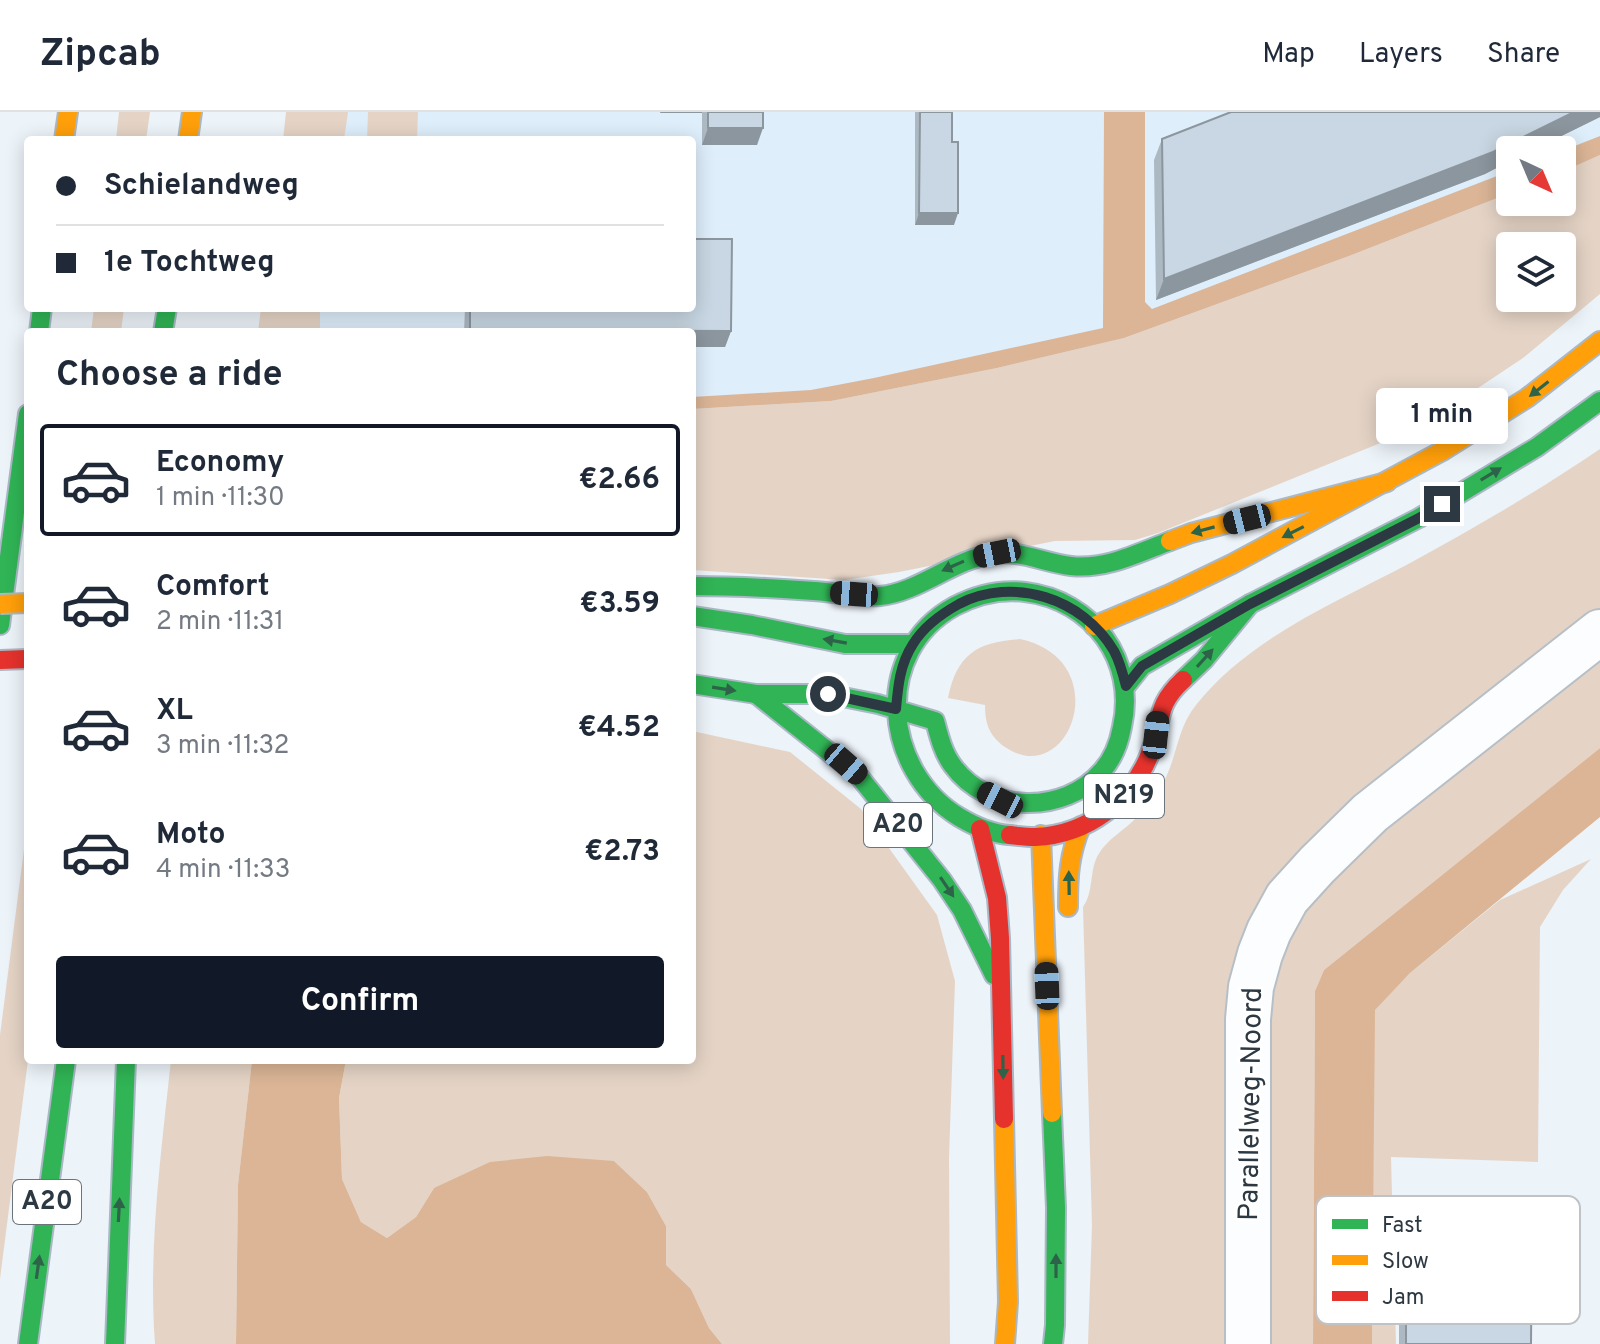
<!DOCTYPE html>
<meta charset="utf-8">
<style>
:root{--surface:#fff;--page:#f6f6f7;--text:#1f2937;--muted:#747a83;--line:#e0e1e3;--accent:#111827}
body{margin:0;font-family:Overpass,sans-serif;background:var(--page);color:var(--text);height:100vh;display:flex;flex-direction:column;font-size:30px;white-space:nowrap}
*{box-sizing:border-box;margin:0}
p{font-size:26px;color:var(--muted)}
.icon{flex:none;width:44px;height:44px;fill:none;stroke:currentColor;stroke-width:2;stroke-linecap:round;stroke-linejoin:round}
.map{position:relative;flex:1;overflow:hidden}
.sheet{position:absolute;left:24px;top:216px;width:672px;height:736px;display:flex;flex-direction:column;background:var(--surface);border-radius:8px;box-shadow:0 4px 20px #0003}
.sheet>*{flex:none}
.guide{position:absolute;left:24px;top:24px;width:672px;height:176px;border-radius:8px;box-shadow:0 4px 20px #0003;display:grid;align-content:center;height:176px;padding:0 32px;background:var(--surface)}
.needle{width:52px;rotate:136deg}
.tools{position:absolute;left:1496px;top:24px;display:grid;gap:16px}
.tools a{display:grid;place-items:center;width:80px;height:80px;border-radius:8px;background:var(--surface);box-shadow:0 4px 20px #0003;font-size:40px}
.end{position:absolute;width:36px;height:36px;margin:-18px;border:10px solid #2c3842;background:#fff;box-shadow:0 0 0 4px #fff}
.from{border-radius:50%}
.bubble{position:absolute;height:56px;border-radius:8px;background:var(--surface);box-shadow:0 4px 20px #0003;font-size:26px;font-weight:700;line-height:56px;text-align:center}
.car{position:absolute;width:24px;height:48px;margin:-24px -12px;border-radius:10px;box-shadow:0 0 6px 2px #0007;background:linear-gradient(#222 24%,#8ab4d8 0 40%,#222 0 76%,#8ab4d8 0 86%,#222 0)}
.guide b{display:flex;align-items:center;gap:28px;height:76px;font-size:30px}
.guide b+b{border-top:2px solid var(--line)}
.guide i{width:20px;height:20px;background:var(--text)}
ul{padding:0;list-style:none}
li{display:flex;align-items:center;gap:24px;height:112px;margin:0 16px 12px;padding:0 16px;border:4px solid transparent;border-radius:8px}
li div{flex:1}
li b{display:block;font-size:30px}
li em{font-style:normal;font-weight:700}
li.active{border-color:var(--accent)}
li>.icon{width:72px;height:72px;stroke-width:1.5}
h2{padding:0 32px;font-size:36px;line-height:96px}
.cta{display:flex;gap:16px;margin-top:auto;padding:16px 32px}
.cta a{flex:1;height:92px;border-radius:8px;background:var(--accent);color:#fff;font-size:32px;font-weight:700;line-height:92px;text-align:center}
header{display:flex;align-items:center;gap:48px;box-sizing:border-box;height:112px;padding:0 40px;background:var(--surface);border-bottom:2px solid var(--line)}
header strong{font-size:38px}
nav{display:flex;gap:44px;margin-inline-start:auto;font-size:28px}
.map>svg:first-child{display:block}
.built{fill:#deeefb;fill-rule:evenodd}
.green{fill:#e5d4c6;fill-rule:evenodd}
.water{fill:#dbb596}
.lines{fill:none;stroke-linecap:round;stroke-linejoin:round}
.street-casing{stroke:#b7bfc6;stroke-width:48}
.fast-casing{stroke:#a9b8c4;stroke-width:22}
.slow-casing{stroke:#a9b8c4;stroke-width:22}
.jam-casing{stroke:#a9b8c4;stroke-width:22}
.street{stroke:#fcfdfe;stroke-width:44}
.fast{stroke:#30b455;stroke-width:18}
.slow{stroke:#ff9f0a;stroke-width:18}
.jam{stroke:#e5322d;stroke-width:18}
.slow-bridge-casing{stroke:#a9b8c4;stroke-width:22;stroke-linecap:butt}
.slow-bridge{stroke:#ff9f0a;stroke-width:18}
.wall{fill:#acb9c3}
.shaded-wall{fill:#8c969f}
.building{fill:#c8d7e3;stroke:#8c969f;stroke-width:2}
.oneway{fill:#2d6349}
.route{stroke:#2c3842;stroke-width:10}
.labels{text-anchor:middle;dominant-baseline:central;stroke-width:6;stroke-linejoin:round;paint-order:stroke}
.shield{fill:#fff;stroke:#6b747b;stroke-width:2}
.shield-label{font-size:26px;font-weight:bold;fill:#2c3842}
.street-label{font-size:28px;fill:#2c3842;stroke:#fff}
.key{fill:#fff;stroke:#c0c3c6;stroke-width:2}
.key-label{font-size:22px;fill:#2c3842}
</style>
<header>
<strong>Zipcab</strong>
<nav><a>Map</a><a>Layers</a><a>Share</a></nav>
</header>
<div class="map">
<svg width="1600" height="1232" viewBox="0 0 1600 1232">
<rect width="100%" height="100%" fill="#ecf3f9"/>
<!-- built -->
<path class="built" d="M313,0h1287v90l-90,44 -818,227v-141h-429l6,-24h423v-168h-385zM1510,38h52v52h-52z"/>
<!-- green -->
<g class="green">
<polygon points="119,0 150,0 146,28 116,28"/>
<polygon points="286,0 348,0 344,28 283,28"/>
<polygon points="368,0 418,0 417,28 367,28"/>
<path d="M1600,43v139l-77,64 -69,46 -76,40 -220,89 -23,7 -80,1 -156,31 -55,8 -152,-10v-161l139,-8 166,-33 127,-30 225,-82 161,-63v9h52v-30zM1510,134h52v52h-52z"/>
<polygon points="94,196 124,196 121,220 91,220"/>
<polygon points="261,196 320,196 320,220 258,220"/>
<path d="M1600,337v164l-322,276 -44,455h-146l4,-119 -9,-318c11,-15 6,-36 15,-52 9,-16 27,-25 39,-38 10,-10 20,-22 26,-34 14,-25 14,-55 33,-78 54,-68 141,-103 216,-143 64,-35 128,-72 188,-113z"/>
<path d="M1020,527c97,21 50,152 -15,108 -16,-11 -20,-24 -20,-42l-37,-7c9,-44 29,-56 72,-59z"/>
<polygon points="1600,540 1600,636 1324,858 1315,879 1313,1232 1264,1232 1266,908 1279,848 1303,798 1329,763"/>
<polygon points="692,619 790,640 861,697 937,803 955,869 949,1046 950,1232 722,1232 709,1216 691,1177 666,1153 666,1114 647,1080 614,1049 434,1076 416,1105 387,1126 361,1110 342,1067 339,986 346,948 692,948"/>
<polygon points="28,706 28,948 0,1167 0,923"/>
<polygon points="1591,747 1563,778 1540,815 1538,1050 1391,1045 1396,1232 1372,1232 1374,898 1410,861 1500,788"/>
<path d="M171,948h81l-14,126 -2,158h-81c-7,-95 6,-190 16,-284z"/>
</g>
<!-- water -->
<g class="water">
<polygon points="1104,0 1145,0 1145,190 1152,197 1510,59 1510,81 1349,144 1124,226 997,256 831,289 692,297 692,285 811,278 874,266 1103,216"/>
<polygon points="1600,24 1600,43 1562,60 1562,39"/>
<polygon points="1600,636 1600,705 1410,861 1375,898 1372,1232 1313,1232 1315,879 1324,858"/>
<polygon points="252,948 346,948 339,986 342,1067 361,1110 387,1126 416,1105 434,1076 490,1050 547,1044 614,1049 647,1080 666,1114 666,1153 691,1177 709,1216 722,1232 236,1232 238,1073"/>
</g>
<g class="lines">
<!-- street casing -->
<g class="street-casing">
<polyline id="street" points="1248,1232 1248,907 1251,875 1260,842 1269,819 1287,786 1317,753 1370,701 1600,520"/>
</g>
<!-- fast casing -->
<g class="fast-casing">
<g id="fast">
<polyline points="39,220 42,196"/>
<polyline points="163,220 167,196"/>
<path d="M692,474c41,0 81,2 122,5 18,1 49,7 66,5 40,-4 73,-37 114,-42 27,-4 50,9 77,12 35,4 67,-13 99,-25"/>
<polyline points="692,504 752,513 845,532 913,532"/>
<polyline points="0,513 28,302"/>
<polyline points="1183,568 1204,548 1250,492"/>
<path d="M692,572l64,10h72l50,10 57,17c4,15 8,32 18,45 35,48 111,49 149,5 11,-12 17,-28 20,-44 15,-66 -29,-127 -97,-135 -24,-3 -49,3 -70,14 -84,46 -72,165 4,211 15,9 33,17 51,18"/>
<polyline points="1126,574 1142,554 1250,492 1419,406 1537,335 1600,289"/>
<polyline points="756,582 858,663 942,768 962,798 994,863"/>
<polyline points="1052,1001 1056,1096 1055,1213 1053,1232"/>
<polyline points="28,1232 66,948"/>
<polyline points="115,1232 126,948"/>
</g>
</g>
<!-- slow casing -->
<g class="slow-casing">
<g id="slow">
<polyline points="64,28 68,0"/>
<polyline points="188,28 192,0"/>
<polyline points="1170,429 1191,421 1387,370"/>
<polyline points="1094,514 1170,482 1232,452 1444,338 1527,286 1600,229"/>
<polyline points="1041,723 1052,1001"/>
<path d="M1068,795c0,-31 1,-52 13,-81"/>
<polyline points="1004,1007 1008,1190 1005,1232"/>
</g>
</g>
<!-- jam casing -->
<g class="jam-casing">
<g id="jam">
<polyline points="0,548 28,547"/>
<polyline points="980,717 997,786 1000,826 1004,1007"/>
<path d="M1010,723c8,1 17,2 25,2 53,-2 98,-37 116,-86 12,-32 4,-45 32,-71"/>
</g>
</g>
<!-- street -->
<use href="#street" class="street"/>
<!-- fast -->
<use href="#fast" class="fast"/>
<!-- slow -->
<use href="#slow" class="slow"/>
<!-- jam -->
<use href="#jam" class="jam"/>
<!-- slow-bridge casing -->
<g class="slow-bridge-casing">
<polyline id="slow-bridge" points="0,492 28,491"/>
</g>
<!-- slow-bridge -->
<use href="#slow-bridge" class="slow-bridge"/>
</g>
<!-- wall -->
<g class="wall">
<polygon points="660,0 763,0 757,33 702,33 702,1 660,1"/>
<polygon points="915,0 952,0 954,113 915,113"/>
<polygon points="1600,0 1600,5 1533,38 1510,38 1510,49 1485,62 1156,188 1154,48 1162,27"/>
<polygon points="465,196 692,196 731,219 725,235 692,220 464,220"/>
<polygon points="1406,1110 1531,1232 1399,1232 1399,1127"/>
</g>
<!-- shaded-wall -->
<g class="shaded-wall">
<polygon points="661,0 702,0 702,1 660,1"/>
<polygon points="1574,0 1600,0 1600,5 1533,38 1510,38 1510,49 1485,62 1156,188 1164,167"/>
<polygon points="708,16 763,16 757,33 702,33"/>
<polygon points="919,101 958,101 954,113 915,113"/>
<polygon points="470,218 731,219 725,235 692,235 692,220 470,220"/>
</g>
<!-- building -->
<g class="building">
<rect x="708" y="0" width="55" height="16"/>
<polygon points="920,0 952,0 952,30 958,30 958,101 919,101"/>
<polygon points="1231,0 1574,0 1493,40 1164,167 1162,27"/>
<polygon points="692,127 732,127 731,219 470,218 470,196 692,196"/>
<polygon points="1406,1110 1532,1111 1531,1232 1406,1232"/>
</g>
<!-- one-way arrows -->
<defs><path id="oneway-solid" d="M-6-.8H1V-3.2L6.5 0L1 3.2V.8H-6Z" transform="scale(2)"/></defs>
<g class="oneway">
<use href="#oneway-solid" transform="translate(1539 277) rotate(142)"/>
<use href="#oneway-solid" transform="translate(1491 362) rotate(-31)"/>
<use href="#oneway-solid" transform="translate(1203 418) rotate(165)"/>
<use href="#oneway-solid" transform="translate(1293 420) rotate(153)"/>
<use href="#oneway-solid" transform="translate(953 454) rotate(156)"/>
<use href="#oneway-solid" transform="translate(835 529) rotate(-170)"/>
<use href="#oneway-solid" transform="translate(1205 546) rotate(-48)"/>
<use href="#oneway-solid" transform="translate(724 577) rotate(9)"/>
<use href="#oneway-solid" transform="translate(1069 771) rotate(-91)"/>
<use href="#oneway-solid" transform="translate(947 775) rotate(56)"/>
<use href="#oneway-solid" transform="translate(1003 955) rotate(89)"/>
<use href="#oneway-solid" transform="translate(119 1098) rotate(-87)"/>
<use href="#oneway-solid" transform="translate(1056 1154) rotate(-90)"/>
<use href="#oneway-solid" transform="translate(38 1155) rotate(-82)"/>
</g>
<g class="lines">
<!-- route -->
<path class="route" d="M828,582l68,15c2,-23 4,-45 17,-65 11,-18 28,-30 46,-40 54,-28 124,-6 155,47 6,11 9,23 12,35l16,-20 108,-62 169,-86 23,-14"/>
</g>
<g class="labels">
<!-- shield labels -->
<g class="shield">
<rect x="1084" y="662" width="80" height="44" rx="6"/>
<rect x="864" y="691" width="68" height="44" rx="6"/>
<rect x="13" y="1068" width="68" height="44" rx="6"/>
</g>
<g class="shield-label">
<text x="1124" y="684">N219</text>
<text x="898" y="713">A20</text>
<text x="47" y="1090">A20</text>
</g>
<!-- street labels -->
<g class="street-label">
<text transform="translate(1252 992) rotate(-89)">Parallelweg-Noord</text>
</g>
</g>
<!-- legend -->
<rect x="1316" y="1084" width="264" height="128" rx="12" class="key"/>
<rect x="1332" y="1107" width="36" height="10" fill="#30b455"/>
<rect x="1332" y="1143" width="36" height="10" fill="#ff9f0a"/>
<rect x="1332" y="1179" width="36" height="10" fill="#e5322d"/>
<g class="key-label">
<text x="1382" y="1120">Fast</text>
<text x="1382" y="1156">Slow</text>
<text x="1382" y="1192">Jam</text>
</g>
</svg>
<div class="tools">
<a><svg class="needle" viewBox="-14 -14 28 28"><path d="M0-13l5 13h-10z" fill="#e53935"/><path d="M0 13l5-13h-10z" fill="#747a83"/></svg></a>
<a><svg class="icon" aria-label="layers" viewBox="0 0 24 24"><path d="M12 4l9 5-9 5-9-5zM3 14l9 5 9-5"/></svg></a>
</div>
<i class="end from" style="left:828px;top:582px"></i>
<i class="end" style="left:1442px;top:392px"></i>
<div class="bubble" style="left:1376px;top:276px;width:132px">1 min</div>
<i class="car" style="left:1247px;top:407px;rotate:256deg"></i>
<i class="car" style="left:997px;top:441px;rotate:259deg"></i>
<i class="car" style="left:854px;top:482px;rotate:274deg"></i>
<i class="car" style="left:1156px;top:623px;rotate:6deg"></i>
<i class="car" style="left:846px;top:652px;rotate:131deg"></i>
<i class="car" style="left:1000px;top:688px;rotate:297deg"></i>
<i class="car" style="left:1047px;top:874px;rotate:358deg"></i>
<div class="guide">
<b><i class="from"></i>Schielandweg</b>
<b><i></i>1e Tochtweg</b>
</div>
<section class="sheet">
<h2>Choose a ride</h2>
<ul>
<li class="active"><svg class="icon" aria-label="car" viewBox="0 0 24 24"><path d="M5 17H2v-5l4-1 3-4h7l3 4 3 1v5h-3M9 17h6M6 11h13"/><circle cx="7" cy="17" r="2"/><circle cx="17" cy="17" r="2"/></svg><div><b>Economy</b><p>1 min · 11:30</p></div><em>€2.66</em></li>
<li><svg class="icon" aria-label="car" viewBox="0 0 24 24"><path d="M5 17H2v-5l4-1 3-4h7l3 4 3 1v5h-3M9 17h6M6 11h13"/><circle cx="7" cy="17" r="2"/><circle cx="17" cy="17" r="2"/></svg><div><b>Comfort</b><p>2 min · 11:31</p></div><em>€3.59</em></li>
<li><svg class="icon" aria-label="car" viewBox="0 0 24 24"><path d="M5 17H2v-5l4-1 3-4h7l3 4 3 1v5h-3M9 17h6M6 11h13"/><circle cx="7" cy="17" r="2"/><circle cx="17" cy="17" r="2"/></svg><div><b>XL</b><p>3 min · 11:32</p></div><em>€4.52</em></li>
<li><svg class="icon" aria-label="car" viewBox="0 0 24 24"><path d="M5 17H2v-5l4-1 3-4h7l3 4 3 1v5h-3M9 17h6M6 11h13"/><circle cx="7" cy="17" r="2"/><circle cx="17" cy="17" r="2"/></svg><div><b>Moto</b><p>4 min · 11:33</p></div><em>€2.73</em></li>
</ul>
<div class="cta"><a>Confirm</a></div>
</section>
</div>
